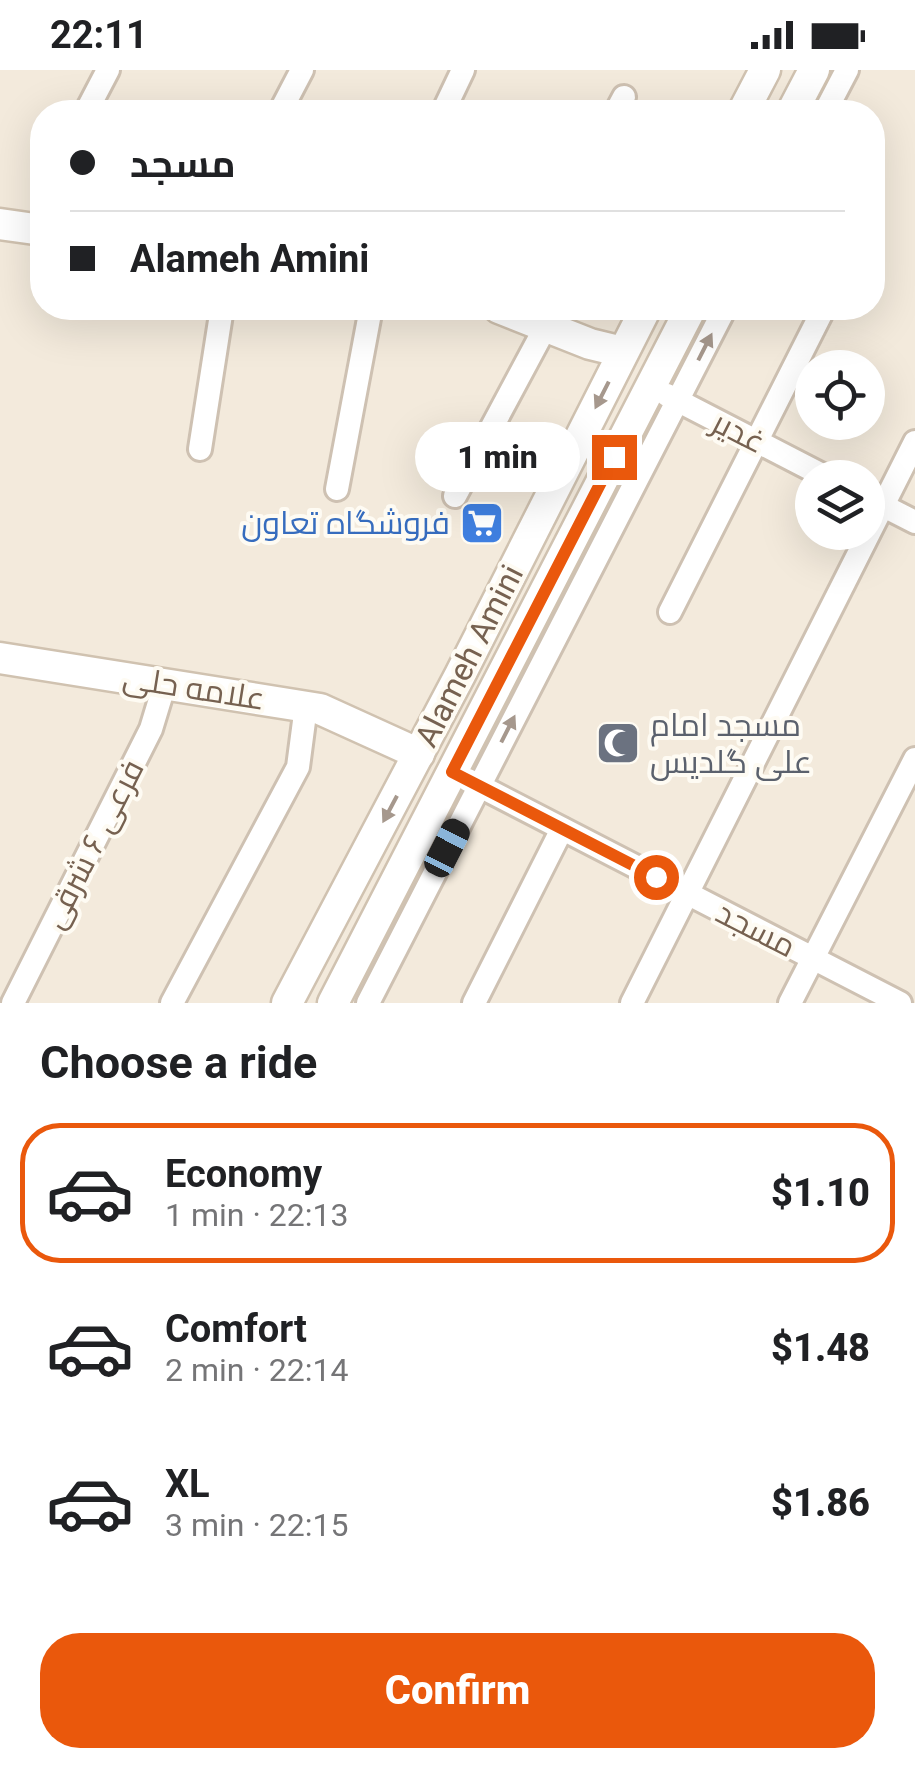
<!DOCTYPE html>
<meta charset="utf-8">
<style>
:root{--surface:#fff;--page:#f2f2f2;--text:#202124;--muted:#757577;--line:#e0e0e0;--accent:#ea580c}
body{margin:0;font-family:Roboto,Cairo,sans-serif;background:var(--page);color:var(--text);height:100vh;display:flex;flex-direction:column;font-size:38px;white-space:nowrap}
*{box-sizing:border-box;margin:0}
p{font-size:32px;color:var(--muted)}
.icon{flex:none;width:55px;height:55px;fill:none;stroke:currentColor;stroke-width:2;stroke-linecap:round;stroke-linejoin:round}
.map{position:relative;height:933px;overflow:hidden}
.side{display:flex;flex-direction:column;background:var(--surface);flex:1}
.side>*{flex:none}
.top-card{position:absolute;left:30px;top:30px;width:855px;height:220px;border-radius:40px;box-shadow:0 10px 40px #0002;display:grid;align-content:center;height:220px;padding:0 40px;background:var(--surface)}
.controls{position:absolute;left:795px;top:280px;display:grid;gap:20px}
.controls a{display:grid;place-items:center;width:90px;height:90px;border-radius:50%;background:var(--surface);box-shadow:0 10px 40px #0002;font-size:50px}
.end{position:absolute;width:45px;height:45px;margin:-22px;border:12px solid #ea580c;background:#fff;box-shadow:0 0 0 5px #fff}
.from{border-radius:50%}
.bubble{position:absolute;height:70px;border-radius:35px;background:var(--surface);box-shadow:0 10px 40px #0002;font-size:32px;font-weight:800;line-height:70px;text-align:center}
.car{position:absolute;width:30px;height:60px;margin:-30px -15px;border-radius:12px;box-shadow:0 0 8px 2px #0007;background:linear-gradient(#222 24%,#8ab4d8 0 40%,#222 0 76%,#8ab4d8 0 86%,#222 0)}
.top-card b{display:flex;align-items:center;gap:35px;height:95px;font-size:38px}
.top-card b+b{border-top:2px solid var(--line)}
.top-card i{width:25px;height:25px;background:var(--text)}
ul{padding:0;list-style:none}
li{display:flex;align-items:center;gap:30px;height:140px;margin:0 20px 15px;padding:0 20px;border:5px solid transparent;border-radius:40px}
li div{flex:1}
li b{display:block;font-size:38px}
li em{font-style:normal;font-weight:800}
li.selected{border-color:var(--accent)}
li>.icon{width:90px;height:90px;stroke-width:1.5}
h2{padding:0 40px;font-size:45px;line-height:120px}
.action{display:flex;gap:20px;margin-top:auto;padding:20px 40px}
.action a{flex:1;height:115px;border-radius:40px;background:var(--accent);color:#fff;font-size:40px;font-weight:800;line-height:115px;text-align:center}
.status{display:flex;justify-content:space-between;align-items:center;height:70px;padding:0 50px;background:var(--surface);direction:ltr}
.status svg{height:28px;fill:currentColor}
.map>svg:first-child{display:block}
.residential{fill:#f3eadc;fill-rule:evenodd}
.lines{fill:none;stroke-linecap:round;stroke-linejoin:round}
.street-casing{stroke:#cec1b2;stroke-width:28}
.secondary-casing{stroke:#d0c2b0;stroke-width:35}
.street{stroke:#fff;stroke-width:22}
.secondary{stroke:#fff;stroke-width:30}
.oneway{fill:#a6988d}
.route{stroke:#ea580c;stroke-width:12}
.labels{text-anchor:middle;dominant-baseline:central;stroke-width:8;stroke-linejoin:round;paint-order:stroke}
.street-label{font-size:32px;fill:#766150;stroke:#fefbf3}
.shop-label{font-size:32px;fill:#366cbe;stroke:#fefbf3;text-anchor:end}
.worship-label{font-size:32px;fill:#5b616d;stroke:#fefbf3;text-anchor:start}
</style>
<div class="status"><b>22:11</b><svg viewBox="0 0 49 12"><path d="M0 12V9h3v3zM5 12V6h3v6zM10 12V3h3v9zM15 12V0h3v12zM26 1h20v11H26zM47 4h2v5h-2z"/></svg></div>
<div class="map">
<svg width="915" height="933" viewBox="0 0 915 933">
<rect width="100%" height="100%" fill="#fcf7ed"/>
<!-- residential -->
<path class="residential" d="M0,0h915v933h-915zM42,42h830v196h-830zM812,298h56v54h-56zM812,408h56v54h-56z"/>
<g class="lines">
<!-- street casing -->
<g class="street-casing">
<g id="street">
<polyline points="86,42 108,0"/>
<polyline points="280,42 302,0"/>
<polyline points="443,42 463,0"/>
<polyline points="616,42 624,27"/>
<polyline points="825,42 847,0"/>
<polyline points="667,325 828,408"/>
<polyline points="200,379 222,238"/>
<polyline points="337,419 371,238"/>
<polyline points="455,426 545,258"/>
<polyline points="868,428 915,452"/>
<polyline points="670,542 824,238"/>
<polyline points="468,710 900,933"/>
<polyline points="13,933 151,659 165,613"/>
<polyline points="172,933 298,697 306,636"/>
<polyline points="368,933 725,238"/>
<polyline points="474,933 562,759"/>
<polyline points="632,933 915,372"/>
<polyline points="790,933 915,689"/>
</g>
</g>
<!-- secondary casing -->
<g class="secondary-casing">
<g id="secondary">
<polyline points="743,42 765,0"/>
<polyline points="792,42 814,0"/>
<polyline points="0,154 42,160"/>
<polyline points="499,238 590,274 623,282"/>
<polyline points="0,588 320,639 419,684"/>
<polyline points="287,933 460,605 646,238"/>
<polyline points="333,933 691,238"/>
</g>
</g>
<!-- street -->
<use href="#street" class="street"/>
<!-- secondary -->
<use href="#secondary" class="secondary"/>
</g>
<!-- one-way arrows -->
<defs><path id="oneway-solid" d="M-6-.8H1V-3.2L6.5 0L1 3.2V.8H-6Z" transform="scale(2.5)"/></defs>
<g class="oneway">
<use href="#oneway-solid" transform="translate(705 277) rotate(-63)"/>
<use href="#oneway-solid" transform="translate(602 325) rotate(117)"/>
<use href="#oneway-solid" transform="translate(508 659) rotate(-63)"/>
<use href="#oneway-solid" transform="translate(390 739) rotate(118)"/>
</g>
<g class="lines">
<!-- route -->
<polyline class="route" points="614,387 452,702 656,807"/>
</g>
<!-- icons -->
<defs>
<g id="supermarket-square" transform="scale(2.25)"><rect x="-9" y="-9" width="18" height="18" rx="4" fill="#3f7fe0" stroke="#fefbf3"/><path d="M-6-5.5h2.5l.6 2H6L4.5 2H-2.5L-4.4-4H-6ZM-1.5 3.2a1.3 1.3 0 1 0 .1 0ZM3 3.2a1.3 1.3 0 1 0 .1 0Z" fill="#fff"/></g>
<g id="mosque-square" transform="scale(2.25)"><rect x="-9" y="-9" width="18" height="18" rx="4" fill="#6b7280" stroke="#fefbf3"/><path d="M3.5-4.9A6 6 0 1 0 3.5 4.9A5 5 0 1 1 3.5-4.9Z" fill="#fff"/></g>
</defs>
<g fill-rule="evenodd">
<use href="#supermarket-square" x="482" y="453"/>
<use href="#mosque-square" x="618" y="673"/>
</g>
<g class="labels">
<!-- street labels -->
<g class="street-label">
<text transform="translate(739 362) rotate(27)">غدیر</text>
<text transform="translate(469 586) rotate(-63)">Alameh Amini</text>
<text transform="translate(194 618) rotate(9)">علامه حلی</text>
<text transform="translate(93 774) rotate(-63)">فرعی ۶ شرقی</text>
<text transform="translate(756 859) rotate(27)">مسجد</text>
</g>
<!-- shop labels -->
<g class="shop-label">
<text x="450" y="453">فروشگاه تعاون</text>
</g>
<!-- worship labels -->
<g class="worship-label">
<text x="650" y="655">مسجد امام<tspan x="650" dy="37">علی گلدیس</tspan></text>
</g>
</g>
</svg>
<div class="controls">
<a><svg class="icon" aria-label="locate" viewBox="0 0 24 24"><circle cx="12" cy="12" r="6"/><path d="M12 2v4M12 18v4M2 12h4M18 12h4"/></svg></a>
<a><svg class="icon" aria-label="layers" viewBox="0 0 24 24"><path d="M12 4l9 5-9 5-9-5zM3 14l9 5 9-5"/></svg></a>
</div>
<i class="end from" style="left:656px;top:807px"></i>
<i class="end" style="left:614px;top:387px"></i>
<div class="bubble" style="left:415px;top:352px;width:165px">1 min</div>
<i class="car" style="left:447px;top:778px;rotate:27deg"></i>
<div class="top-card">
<b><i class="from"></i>مسجد</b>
<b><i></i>Alameh Amini</b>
</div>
</div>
<section class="side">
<h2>Choose a ride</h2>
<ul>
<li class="selected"><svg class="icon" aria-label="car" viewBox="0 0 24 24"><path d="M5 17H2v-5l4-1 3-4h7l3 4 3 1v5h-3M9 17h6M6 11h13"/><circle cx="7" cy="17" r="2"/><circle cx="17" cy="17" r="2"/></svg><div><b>Economy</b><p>1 min · 22:13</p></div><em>$1.10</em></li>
<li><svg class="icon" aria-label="car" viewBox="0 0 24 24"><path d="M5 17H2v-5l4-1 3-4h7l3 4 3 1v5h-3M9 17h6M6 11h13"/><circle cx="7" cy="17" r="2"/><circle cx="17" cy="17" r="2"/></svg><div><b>Comfort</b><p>2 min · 22:14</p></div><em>$1.48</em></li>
<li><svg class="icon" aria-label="car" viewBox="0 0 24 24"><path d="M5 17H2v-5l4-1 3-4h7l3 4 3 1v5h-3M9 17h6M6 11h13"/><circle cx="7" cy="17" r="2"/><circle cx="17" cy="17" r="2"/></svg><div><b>XL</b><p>3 min · 22:15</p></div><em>$1.86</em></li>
</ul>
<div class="action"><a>Confirm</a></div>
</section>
